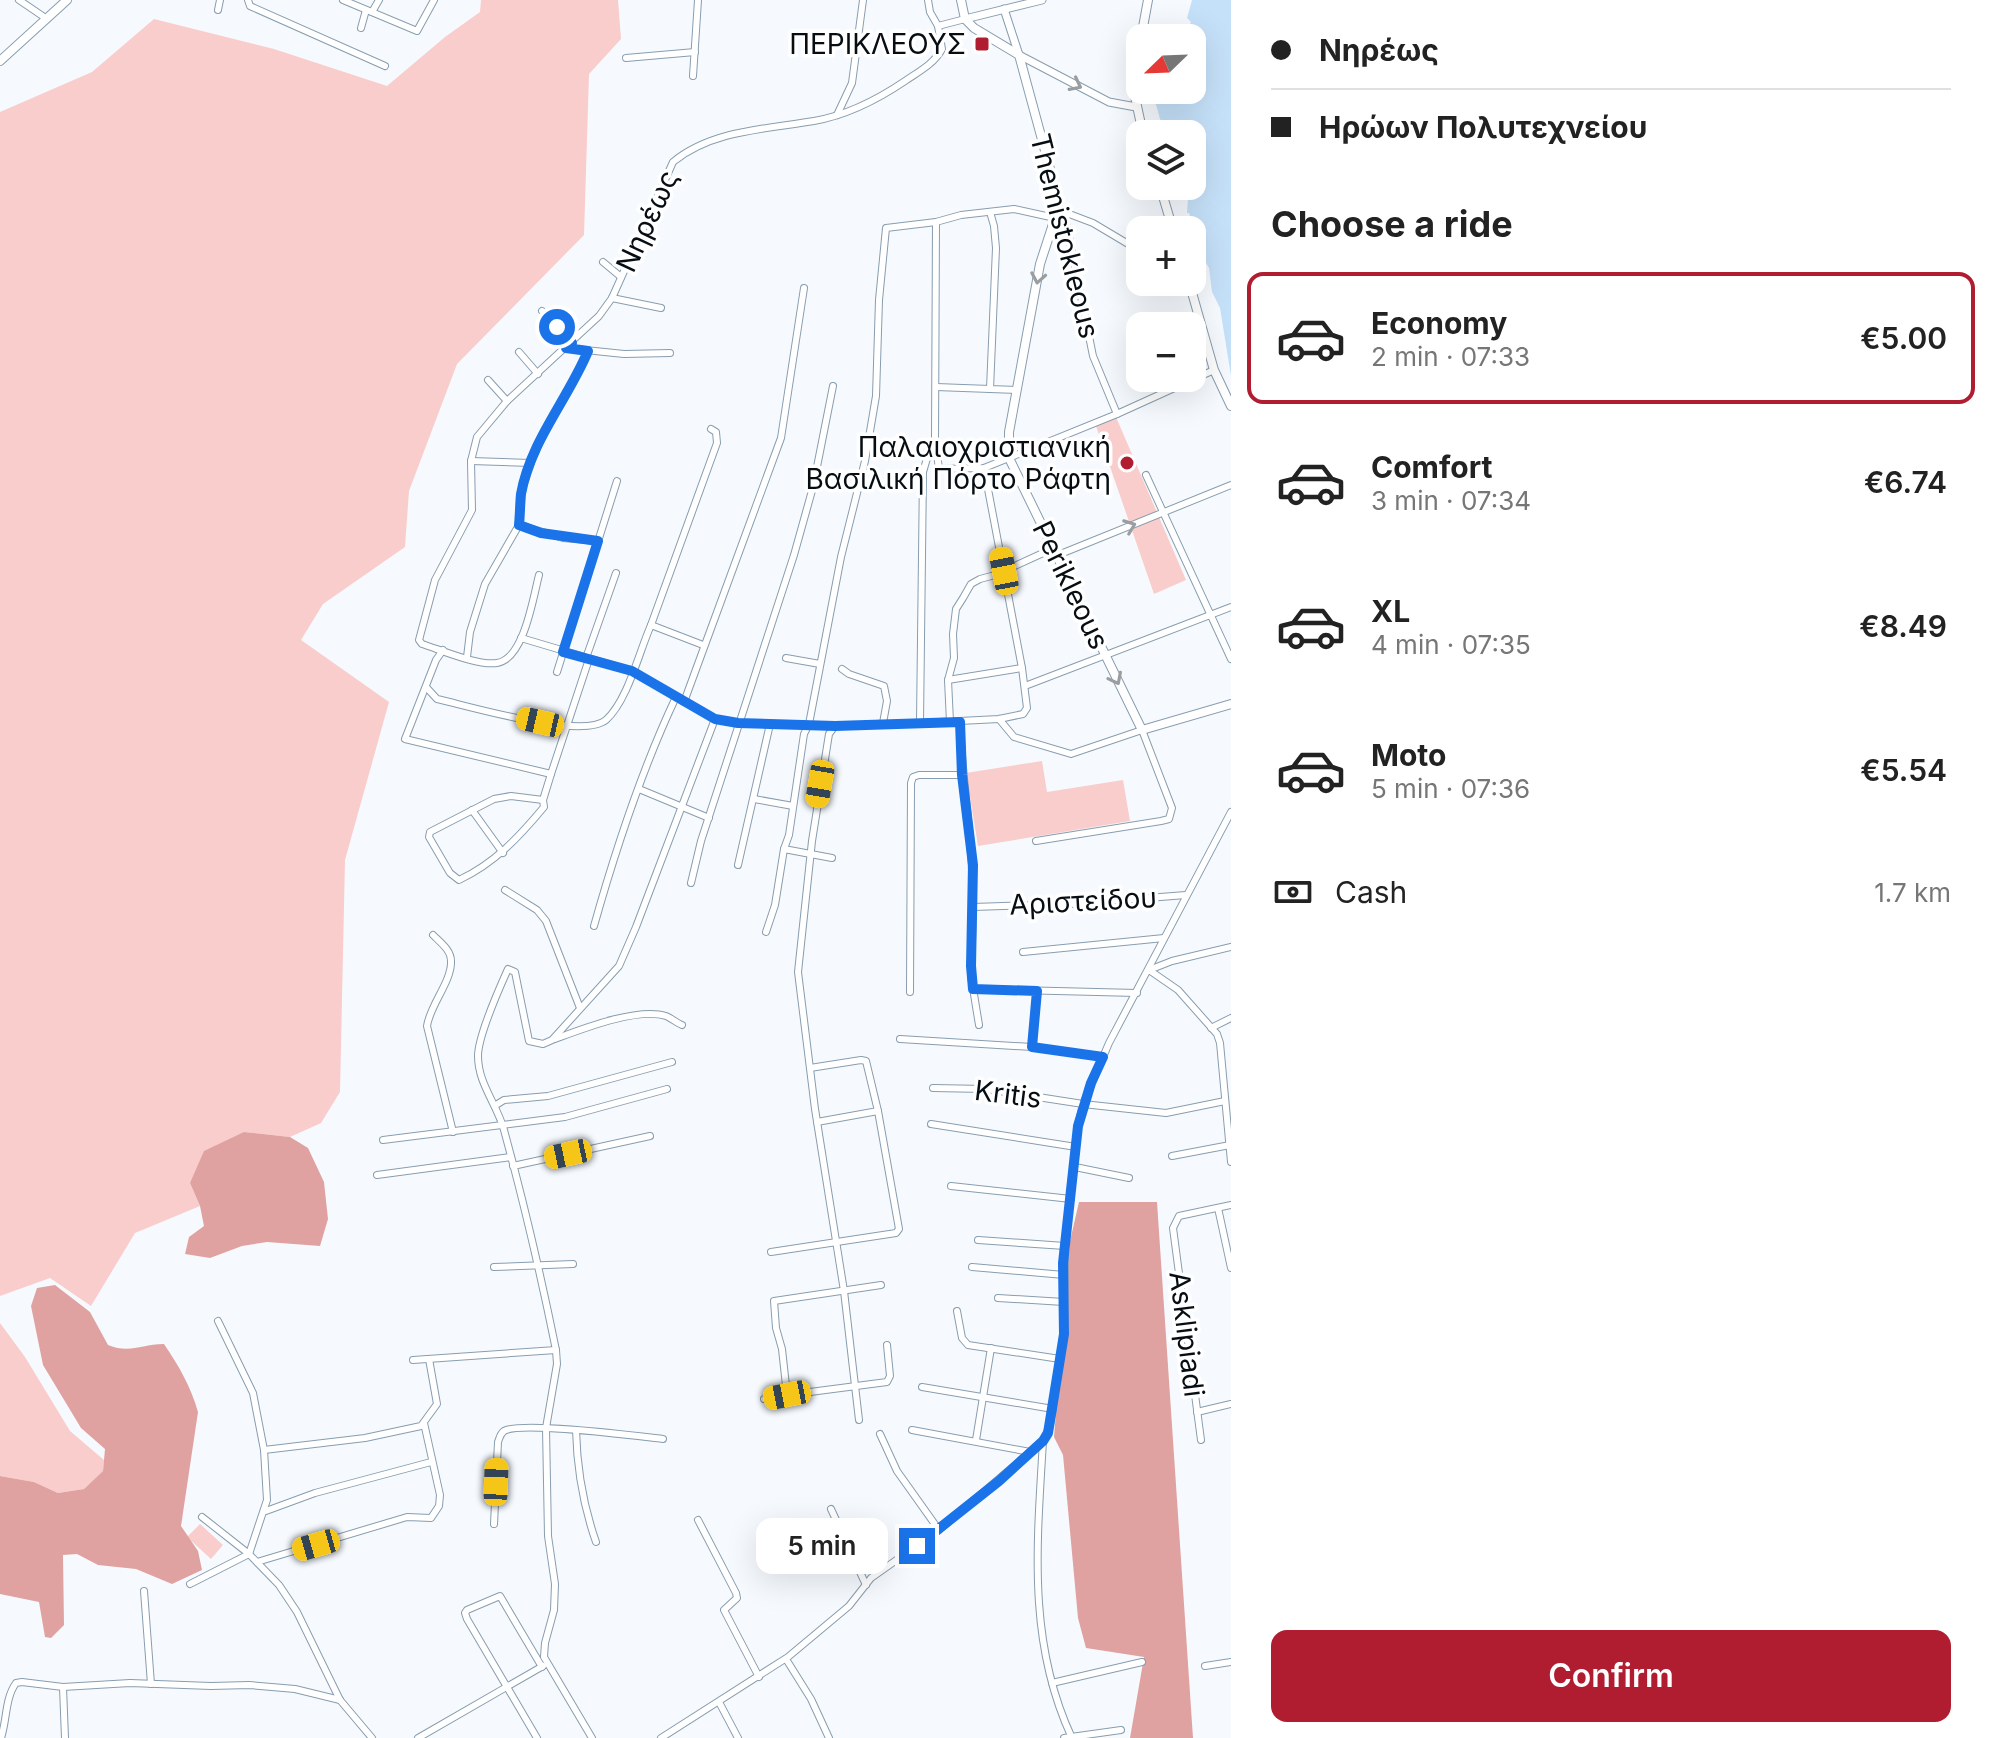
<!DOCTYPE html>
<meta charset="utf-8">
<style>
:root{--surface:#fff;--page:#f2f2f2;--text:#222;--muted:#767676;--line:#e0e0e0;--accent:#b01d31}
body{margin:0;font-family:Inter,sans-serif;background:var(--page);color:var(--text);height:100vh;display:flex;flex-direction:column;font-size:30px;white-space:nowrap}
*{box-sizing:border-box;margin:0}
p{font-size:26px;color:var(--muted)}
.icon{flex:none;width:44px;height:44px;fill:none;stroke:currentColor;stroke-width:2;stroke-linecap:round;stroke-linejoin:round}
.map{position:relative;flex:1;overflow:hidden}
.drawer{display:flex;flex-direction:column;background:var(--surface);width:760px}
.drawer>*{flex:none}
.guide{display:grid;align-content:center;height:176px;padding:0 40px;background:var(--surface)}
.needle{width:52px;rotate:247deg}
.fabs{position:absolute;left:1126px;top:24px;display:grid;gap:16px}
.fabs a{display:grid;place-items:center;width:80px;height:80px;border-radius:16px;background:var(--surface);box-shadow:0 8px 32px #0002;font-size:40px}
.end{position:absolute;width:36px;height:36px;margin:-18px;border:10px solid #1a73e8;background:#fff;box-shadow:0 0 0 4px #fff}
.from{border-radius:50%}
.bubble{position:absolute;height:56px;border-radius:16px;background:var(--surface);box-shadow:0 8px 32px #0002;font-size:26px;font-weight:600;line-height:56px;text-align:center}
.car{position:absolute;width:24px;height:48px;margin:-24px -12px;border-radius:10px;box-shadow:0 0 6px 2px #0007;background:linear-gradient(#f5c518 24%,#345 0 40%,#f5c518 0 76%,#345 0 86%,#f5c518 0)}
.guide b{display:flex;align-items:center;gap:28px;height:76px;font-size:30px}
.guide b+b{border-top:2px solid var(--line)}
.guide i{width:20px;height:20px;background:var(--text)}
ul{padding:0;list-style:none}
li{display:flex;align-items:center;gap:24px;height:132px;margin:0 16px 12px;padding:0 24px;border:4px solid transparent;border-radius:16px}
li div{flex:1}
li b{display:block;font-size:30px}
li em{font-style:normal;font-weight:600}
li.active{border-color:var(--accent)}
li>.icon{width:72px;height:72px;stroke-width:1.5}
h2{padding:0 40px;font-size:36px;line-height:96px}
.pay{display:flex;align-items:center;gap:20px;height:88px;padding:0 40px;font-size:30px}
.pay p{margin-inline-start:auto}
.cta{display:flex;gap:16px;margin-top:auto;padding:16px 40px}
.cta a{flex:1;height:92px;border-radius:16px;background:var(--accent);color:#fff;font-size:32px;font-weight:600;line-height:92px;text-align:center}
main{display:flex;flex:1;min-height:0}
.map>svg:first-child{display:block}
.green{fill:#f9cdcb}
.forest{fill:#e0a2a0}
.water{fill:#c5e1f9}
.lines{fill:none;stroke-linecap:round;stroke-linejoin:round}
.minor-casing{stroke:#889daf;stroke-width:8}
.tertiary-casing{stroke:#889daf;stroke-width:9}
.secondary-casing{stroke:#889daf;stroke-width:10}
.minor{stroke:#fff;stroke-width:6}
.tertiary{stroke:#fff;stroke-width:7}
.secondary{stroke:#fff;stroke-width:8}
.oneway{stroke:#9b9ea1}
.route{stroke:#1a73e8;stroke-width:10}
.poi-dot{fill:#b01d31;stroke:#fff;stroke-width:3}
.labels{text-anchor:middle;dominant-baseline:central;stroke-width:7;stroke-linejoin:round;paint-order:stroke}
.poi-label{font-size:28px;fill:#060d13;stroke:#fff;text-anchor:end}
.street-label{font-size:28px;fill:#060d13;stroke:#fff}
</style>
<main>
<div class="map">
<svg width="1231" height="1738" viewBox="0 0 1231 1738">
<rect width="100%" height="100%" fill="#f6fafe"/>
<!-- green -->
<g class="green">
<polygon points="481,0 618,0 621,39 589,74 584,235 457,364 409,491 405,547 323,604 301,640 389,702 345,860 340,1092 321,1123 290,1137 244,1132 190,1183 200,1206 135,1233 91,1306 50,1278 0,1296 0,112 92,72 154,19 274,49 387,86 445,37 480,12"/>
<polygon points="1116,417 1186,580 1154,594 1096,426"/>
<polygon points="1042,761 1047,792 1123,780 1130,821 978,846 966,773"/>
<polygon points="0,1323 25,1357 70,1431 104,1460 103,1471 84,1489 58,1493 34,1482 0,1476"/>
<polygon points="200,1524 223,1545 211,1559 187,1537"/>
</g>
<!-- forest -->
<g class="forest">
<polygon points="244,1132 290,1137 308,1148 324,1182 328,1219 320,1246 267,1242 242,1246 210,1258 185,1254 189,1237 204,1226 200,1206 190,1183 204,1151"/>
<polygon points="1079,1202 1157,1202 1193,1738 1130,1738 1144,1657 1086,1648 1078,1618 1063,1455 1054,1437 1070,1241"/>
<path d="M55,1285l35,27 18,33c22,9 33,-1 56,-1 15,22 27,43 34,68l-17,114 17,25 4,19 -30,14 -36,-15 -38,-4 -21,-11 -14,1 1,70 -13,13 -6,-1 -6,-35 -39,-8v-118l34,6 24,11 26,-4 19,-18 2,-22 -24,-21 -38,-63 -12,-59 6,-18z"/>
</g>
<!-- water -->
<polygon class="water" points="1192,0 1231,0 1231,376 1220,308 1212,292 1209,268 1195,244 1198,235 1196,222 1192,222 1189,213 1187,213 1188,198 1184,186 1192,186 1192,134 1168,134 1160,119 1152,90 1192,90 1192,38 1178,38 1185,34 1191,22 1187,18"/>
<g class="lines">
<!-- minor casing -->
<g class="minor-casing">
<g id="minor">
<polyline points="19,0 47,19"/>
<polyline points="248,0 250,6 385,66"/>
<polyline points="343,0 417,31 434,0"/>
<polyline points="218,10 220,0"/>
<polyline points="372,12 379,0"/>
<polyline points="938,26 965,19"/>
<polyline points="361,28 366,10"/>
<polyline points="626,58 695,52"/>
<polyline points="693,76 698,0"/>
<polyline points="837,115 852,83 863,0"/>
<polyline points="1057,203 1064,212 1093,356 1117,414"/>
<polyline points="990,212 994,226 996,248 990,389 1017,390"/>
<polyline points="1064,212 1093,223 1140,251"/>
<polyline points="936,222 935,439 939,469 984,468 1117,414 1214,370"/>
<polyline points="603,262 621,277"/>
<polyline points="612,298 661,308"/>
<polyline points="542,311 572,343"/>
<polyline points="566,348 624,354 670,353"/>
<polyline points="519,352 538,374"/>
<polyline points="488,380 507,401"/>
<polyline points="936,387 990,389"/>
<path d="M531,463c14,-40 41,-73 57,-112"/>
<polyline points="1146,475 1231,659"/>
<polyline points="519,525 563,538 598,541"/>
<polyline points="1058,555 1231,485"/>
<path d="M539,575c-6,23 -15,84 -42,88 -19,3 -56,-13 -75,-19l-3,-4 16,-60 37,-70 -1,-49 6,-24 30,-36 92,-85 13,-18 61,-136c39,-32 94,-33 141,-41 34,-6 63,-21 91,-40 13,-9 29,-17 37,-32l-4,-23 -8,-14 -2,-12"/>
<polyline points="521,638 632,671 715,719 738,723 835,726 920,723 999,719 1023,714 1027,708 1022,668 984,468"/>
<polyline points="703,645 651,625 717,443 716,432 711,429"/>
<polyline points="443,650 436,660 405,739 551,774 589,659"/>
<polyline points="467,657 470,632 485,584 519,525 521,492 531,463 471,461"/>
<polyline points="586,658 616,573"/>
<polyline points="786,658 820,664"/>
<polyline points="842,669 849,674 884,686 887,701 883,723"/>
<polyline points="557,672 617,481"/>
<polyline points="948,680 1022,668"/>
<polyline points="1025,686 1231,607"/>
<path d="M426,687l11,12c32,7 145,41 169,21 22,-20 33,-68 45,-95"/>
<polyline points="684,702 781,438 804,288"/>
<polyline points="999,719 1014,737 1071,754 1142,730 1172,808 1169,819 1161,821 1036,841"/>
<polyline points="950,722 948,680 954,658 953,634 956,609 963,598 971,584 980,579 995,575 1054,548"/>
<path d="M960,722c2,62 14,123 13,185l97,-3 116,-9"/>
<polyline points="920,723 923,472 928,455 935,446"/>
<polyline points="835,726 829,734 812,841 798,972 815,1109 844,1291 859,1420"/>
<polyline points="639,789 709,818"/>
<polyline points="754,799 793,806"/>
<path d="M543,800l1,7c-25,30 -49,56 -85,73l-9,-7 -21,-36 1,-5 64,-33 17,-3 32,4 8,-26"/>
<polyline points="472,810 503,853"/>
<polyline points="784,849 789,835 804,734 809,724 841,557 865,461 876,396 879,300 886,228 936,222 961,215 1014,209 1055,218"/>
<polyline points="738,865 770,724"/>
<polyline points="691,883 701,841 794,555 813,487 833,386"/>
<polyline points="505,890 537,910 546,921 580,1008"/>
<polyline points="973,907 971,976 979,1025"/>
<path d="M594,926c22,-78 47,-155 82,-229"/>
<polyline points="766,932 775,905 784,849 832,858"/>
<path d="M433,935c7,7 18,15 18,26 1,20 -21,44 -24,65l26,106"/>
<polyline points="1023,952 1164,938"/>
<polyline points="1149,970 1178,990 1217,1034 1220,1043 1231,1162"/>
<polyline points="1149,970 1172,961 1231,947"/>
<polyline points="973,989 1137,993"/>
<polyline points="910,992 911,783 913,777 919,775 962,775"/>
<polyline points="1211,1028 1231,1018"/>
<path d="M555,1039c27,-10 83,-32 111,-23 5,2 11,7 16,9"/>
<polyline points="900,1039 1032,1047 1103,1057"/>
<polyline points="1032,1047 1037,991"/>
<polyline points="810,1068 861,1060 866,1061 878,1111 817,1122"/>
<polyline points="933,1088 986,1089 1083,1104 1166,1113 1225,1101"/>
<polyline points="496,1105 504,1100 548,1096 672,1062"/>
<polyline points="931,1124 1076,1147"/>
<polyline points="383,1140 565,1117 667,1089"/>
<polyline points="1172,1156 1230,1145"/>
<polyline points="513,1166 650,1136"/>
<polyline points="1075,1167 1129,1178"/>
<polyline points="377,1175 511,1157"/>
<polyline points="951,1186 1071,1199"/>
<polyline points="1218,1208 1231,1268"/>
<polyline points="978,1240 1065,1246"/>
<polyline points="771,1252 896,1233 899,1229 878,1111"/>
<polyline points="494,1267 573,1264"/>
<polyline points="972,1267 1064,1275"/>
<polyline points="881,1285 774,1301 776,1328 782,1349 787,1395 887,1382 890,1376 887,1345"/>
<polyline points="998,1298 1064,1302"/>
<polyline points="957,1311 962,1338 968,1345 1060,1359"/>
<polyline points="413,1360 556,1350"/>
<polyline points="922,1387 1053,1409"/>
<polyline points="764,1399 787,1395"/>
<polyline points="1197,1412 1231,1404"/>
<path d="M576,1430c1,39 7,75 20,112"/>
<polyline points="912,1430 1030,1452"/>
<polyline points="880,1434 897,1471 939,1530"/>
<polyline points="976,1440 991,1348"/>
<polyline points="1201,1440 1173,1228 1179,1216 1231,1205"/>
<path d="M1043,1441c-6,103 -16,201 29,297"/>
<polyline points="264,1450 365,1438 421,1426 437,1404 429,1359"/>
<polyline points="831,1509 866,1585"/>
<polyline points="266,1511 315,1493 431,1462"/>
<polyline points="202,1517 249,1554 279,1585 297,1612 340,1700 372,1738"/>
<polyline points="698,1520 736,1593 737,1598 724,1610 759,1677"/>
<path d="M494,1524l4,-82c2,-5 2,-8 6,-11 16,-10 133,5 159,8"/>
<polyline points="257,1562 407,1517 431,1518 439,1506 440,1495 424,1423"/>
<polyline points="190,1584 249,1554 267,1500 264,1450 253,1393 218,1321"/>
<polyline points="144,1591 151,1684"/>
<polyline points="786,1659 811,1699 829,1738"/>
<polyline points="1205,1666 1231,1662"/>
<polyline points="1052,1683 1142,1662"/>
<polyline points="63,1687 65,1738"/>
<polyline points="719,1702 738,1738"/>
<path d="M1,1738c6,-18 4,-40 15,-55l6,-1 41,5 67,-4 81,3 38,-1 46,4 45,11"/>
<polyline points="418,1738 543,1666"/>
<polyline points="537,1738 467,1619 465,1613 467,1610 500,1596 542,1667"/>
<path d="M592,1738l-48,-81 1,-14 9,-33 1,-26 -7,-48 -2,-108 11,-64 -1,-14c-15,-74 -32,-147 -52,-220 -7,-26 -26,-46 -26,-74 0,-20 21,-67 30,-87l7,3 14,69 14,3 9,-4 67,-74 17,-39 79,-208"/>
<polyline points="661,1738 788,1657 849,1606 871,1578 939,1530 1043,1441 1050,1425 1064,1334 1065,1246 1078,1126 1083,1104 1109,1043 1231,812"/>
<polyline points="1064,1738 1121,1730"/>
</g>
</g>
<!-- tertiary casing -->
<g class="tertiary-casing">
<g id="tertiary">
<polyline points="1004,9 1019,55 1109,102 1136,107"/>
<polyline points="965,19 1042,0"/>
</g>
</g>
<!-- secondary casing -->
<g class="secondary-casing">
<g id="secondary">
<polyline points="961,0 965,19 974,28 1019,55 1053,180 1057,203 1055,218 1040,264 1009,432 1009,458 1142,730 1231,704"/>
<polyline points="1141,38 1148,0"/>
<polyline points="1140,43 1133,87 1143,134"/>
<polyline points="0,61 67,0"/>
<polyline points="1160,186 1173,230"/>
<polyline points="1189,282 1214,370 1231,406"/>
</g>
</g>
<!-- minor -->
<use href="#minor" class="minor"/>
<!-- tertiary -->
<use href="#tertiary" class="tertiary"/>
<!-- secondary -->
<use href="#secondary" class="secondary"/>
</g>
<!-- one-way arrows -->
<defs><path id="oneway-chevron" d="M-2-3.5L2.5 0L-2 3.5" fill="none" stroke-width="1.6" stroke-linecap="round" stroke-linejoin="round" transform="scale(2)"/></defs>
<g class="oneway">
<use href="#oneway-chevron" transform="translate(1076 85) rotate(27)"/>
<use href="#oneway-chevron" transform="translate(1038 278) rotate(100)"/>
<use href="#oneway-chevron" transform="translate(1130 526) rotate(-21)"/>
<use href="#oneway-chevron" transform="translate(1116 679) rotate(63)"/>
</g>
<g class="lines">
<!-- route -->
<path class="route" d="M557,327l15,16 -6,5 22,3c-20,48 -58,91 -67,143 -1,10 -1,21 -2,31l22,8 57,8 -35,111 69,19 83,48 23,4 97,3 125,-4 2,53 11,90 -2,101 2,23 64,2 -5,56 71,10 -12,26 -13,43 -15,137 1,71 -16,99 -5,8 -44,40 -82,65"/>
</g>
<!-- markers -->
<g class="poi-dot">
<rect x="974" y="36" width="16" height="16" rx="4"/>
<circle cx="1127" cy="463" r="8"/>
</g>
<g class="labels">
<!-- poi labels -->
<g class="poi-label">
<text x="966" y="44">ΠΕΡΙΚΛΕΟΥΣ</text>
<text x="1111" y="447">Παλαιοχριστιανική<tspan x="1111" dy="32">Βασιλική Πόρτο Ράφτη</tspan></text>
</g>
<!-- street labels -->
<g class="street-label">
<text transform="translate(647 221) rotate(-65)">Νηρέως</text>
<text transform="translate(1065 236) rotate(76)">Themistokleous</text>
<text transform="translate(1071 585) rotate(64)">Perikleous</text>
<text transform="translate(1083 901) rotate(-3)">Αριστείδου</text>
<text transform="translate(1008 1094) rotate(7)">Kritis</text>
<text transform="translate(1187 1334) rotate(83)">Asklipiadi</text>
</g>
</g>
</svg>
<div class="fabs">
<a><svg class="needle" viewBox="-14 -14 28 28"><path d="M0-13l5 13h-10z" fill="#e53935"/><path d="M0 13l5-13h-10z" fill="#767676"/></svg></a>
<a><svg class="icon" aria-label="layers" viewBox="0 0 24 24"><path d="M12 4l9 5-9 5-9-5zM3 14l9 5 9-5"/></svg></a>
<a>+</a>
<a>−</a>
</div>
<i class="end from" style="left:557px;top:327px"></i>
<i class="end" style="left:917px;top:1546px"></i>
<div class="bubble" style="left:756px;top:1518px;width:132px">5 min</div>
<i class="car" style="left:1004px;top:571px;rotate:349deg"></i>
<i class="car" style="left:540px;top:722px;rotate:283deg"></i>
<i class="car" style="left:820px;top:784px;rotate:190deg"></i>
<i class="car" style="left:568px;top:1154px;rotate:258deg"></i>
<i class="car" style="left:787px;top:1395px;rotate:259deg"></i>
<i class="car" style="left:496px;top:1482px;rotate:2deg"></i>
<i class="car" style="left:316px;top:1545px;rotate:254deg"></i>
</div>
<section class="drawer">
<div class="guide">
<b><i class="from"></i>Νηρέως</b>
<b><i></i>Ηρώων Πολυτεχνείου</b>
</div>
<h2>Choose a ride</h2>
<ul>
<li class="active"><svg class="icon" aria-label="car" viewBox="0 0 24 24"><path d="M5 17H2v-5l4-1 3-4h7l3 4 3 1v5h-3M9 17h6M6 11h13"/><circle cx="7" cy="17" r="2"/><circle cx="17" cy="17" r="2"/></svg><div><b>Economy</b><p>2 min · 07:33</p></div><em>€5.00</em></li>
<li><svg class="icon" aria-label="car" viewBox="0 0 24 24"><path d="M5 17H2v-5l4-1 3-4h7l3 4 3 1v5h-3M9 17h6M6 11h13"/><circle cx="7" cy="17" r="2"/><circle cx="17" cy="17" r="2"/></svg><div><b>Comfort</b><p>3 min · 07:34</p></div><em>€6.74</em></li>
<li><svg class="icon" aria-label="car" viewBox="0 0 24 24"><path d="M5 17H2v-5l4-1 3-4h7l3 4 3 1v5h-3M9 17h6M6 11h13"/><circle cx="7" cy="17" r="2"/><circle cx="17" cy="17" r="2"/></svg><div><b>XL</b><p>4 min · 07:35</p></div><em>€8.49</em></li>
<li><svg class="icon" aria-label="car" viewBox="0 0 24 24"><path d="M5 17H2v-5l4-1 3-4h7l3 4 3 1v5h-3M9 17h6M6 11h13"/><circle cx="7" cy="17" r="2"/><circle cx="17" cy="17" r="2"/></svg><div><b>Moto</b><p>5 min · 07:36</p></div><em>€5.54</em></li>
</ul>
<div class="pay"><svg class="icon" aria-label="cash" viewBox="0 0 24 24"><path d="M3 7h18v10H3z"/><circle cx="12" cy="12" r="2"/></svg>Cash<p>1.7 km</p></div>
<div class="cta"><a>Confirm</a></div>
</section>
</main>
